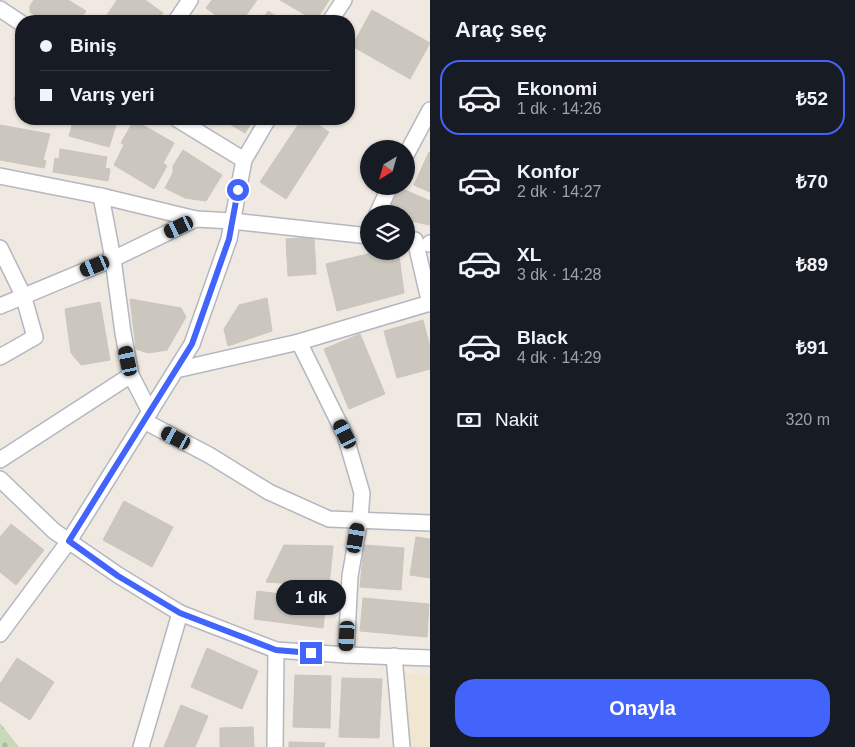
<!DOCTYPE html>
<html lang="tr">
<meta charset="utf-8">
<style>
:root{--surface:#171b24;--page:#20242c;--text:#f1f3f6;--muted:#9ea1a6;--line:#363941;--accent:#4264fb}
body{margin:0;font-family:Helvetica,sans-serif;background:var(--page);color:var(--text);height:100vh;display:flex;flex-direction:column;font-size:19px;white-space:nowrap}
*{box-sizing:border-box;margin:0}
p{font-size:16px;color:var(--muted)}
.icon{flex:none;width:28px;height:28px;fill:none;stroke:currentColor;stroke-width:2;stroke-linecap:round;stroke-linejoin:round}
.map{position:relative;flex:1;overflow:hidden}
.drawer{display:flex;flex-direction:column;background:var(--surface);width:425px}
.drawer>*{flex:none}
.banner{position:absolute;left:15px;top:15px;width:340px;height:110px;border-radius:20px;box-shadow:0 1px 4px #0004;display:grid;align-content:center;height:110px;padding:0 25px;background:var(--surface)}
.needle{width:32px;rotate:217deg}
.controls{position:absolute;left:360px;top:140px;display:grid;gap:10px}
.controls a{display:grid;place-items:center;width:55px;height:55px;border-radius:50%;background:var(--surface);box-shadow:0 1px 4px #0004;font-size:25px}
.end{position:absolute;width:22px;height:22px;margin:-11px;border:6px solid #4264fb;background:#fff;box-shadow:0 0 0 2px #fff}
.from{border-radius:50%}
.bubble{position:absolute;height:35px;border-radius:18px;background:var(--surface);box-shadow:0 1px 4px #0004;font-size:16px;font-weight:700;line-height:35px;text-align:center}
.car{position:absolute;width:15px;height:30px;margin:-15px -8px;border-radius:6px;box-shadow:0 0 4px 1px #0007;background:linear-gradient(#222 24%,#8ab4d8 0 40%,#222 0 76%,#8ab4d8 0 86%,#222 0)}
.banner b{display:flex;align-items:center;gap:18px;height:48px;font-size:19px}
.banner b+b{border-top:1px solid var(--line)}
.banner i{width:12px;height:12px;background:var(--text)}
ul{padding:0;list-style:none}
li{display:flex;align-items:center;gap:15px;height:75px;margin:0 10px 8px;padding:0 15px;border:2px solid transparent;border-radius:20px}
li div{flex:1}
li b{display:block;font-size:19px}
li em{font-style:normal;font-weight:700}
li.current{border-color:var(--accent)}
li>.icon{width:45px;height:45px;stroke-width:1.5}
h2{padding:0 25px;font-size:22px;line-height:60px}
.pay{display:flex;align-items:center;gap:12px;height:55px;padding:0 25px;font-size:19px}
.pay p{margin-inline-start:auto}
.cta{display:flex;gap:10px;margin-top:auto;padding:10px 25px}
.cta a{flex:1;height:58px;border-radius:20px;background:var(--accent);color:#fff;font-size:20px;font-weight:700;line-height:58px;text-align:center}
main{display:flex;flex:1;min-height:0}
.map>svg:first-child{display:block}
.education{fill:#f0e6d1}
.cemetery{fill:url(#cemetery-stones)}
.building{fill:#cbc7bf;stroke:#cbc5ba}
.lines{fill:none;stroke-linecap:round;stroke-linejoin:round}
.minor-casing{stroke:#b4b7c1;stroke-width:18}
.minor{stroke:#fff;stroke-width:15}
.route{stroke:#4264fb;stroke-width:6}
</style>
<main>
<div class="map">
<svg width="430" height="747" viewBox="0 0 430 747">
<defs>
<pattern id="cemetery-stones" width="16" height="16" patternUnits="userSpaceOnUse" patternTransform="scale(1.25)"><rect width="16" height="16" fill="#c8d9b8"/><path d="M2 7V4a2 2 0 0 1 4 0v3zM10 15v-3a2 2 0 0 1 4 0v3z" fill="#acbb9e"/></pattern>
</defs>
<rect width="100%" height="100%" fill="#efe9e1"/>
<!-- education -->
<polygon class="education" points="403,674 430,675 430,747 410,747"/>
<!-- cemetery -->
<polygon class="cemetery" points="0,723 19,747 0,747"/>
<!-- building -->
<g class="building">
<polygon points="34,0 68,0 86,11 79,21 44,21 30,12 30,6"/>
<polygon points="117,0 145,0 163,13 157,21 103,21"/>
<polygon points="212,0 257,0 242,21 224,21 206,8"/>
<polygon points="280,0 329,0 316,21"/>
<polygon points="372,10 430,43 410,79 352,46"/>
<polygon points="268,11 283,21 261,21"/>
<polygon points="21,77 21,102 14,100"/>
<polygon points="74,119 118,119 109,147 69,136"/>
<polygon points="221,119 254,119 245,133"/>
<polygon points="302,119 309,119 329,132 286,199 260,182"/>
<polygon points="134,120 174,143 163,163 167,166 154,189 114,165 124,145 121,143"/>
<polygon points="0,125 50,134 43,160 46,161 44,168 0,160"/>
<polygon points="60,149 107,157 105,168 110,169 108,181 53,172 55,158 59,159"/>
<polygon points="183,150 222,175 206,201 185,198 165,188 173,173 173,166"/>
<polygon points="429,152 430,153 430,192 414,185"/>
<polygon points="396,186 430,201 430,225 406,220 406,214 384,214"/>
<polygon points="314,237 316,274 288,276 286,239"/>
<polygon points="380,251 399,256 404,293 337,311 326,264"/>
<polygon points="267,298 272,331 228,346 224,329 239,305"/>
<polygon points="130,299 181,308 186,317 167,350 148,353 136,349"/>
<polygon points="100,302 110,360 81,365 71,353 65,309"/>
<polygon points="423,320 430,347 430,369 397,378 384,331"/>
<polygon points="360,334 385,394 349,409 324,349"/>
<polygon points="124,501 173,527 152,567 103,540"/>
<polygon points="11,524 44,550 16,585 0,572 0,537"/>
<polygon points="416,537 430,539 430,578 410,575"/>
<polygon points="284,545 333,546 329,586 266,582"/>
<polygon points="364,545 404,548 401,590 360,587"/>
<polygon points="257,591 326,600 323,628 254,619"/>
<polygon points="363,598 429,604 427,637 360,631"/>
<polygon points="207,648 258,671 242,709 191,687"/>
<polygon points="17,658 54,682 30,720 0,701 0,684"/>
<polygon points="295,675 331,676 330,728 293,727"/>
<polygon points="342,678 382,679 379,738 339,737"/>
<polygon points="181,705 208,716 195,747 164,747"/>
<polygon points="253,727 254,747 220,747 220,728"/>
<polygon points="289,742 325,743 324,747 289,747"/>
</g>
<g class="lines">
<!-- minor casing -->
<g class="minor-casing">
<g id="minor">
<polyline points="0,9 21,23"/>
<polyline points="176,21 190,0"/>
<polyline points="330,21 344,0"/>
<polyline points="177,119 244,160"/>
<polyline points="406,155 430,110"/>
<polyline points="0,176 101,196 196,219"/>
<polyline points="101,196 113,259 123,333 131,375 150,412"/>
<polyline points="377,214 390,186"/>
<polyline points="415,240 430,304"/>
<polyline points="429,244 430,243"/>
<polyline points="0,248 23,295 35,337 0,357"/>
<polyline points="0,306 113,259 196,219 232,221 369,236"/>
<polyline points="299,342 345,435 362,493 360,519 350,576 346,655"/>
<polyline points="176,370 299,342 430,303"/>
<polyline points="144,421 209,455 269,492 329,519 430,523"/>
<polyline points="0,460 131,375"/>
<polyline points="0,479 54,531 118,575 180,613 276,650 346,655 430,658"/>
<polyline points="0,634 69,541 192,344 229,239 244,160 268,119"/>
<polyline points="394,656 402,747"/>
<polyline points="141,747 180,613"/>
<polyline points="275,747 276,650"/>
</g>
</g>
<!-- minor -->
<use href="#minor" class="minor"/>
</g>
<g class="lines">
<!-- route -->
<polyline class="route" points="238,190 229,239 192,344 69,541 118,576 180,613 276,650 311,653"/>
</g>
</svg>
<div class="controls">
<a><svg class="needle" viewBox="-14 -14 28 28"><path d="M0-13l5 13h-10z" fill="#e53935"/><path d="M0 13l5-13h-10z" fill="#9ea1a6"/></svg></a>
<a><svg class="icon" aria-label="layers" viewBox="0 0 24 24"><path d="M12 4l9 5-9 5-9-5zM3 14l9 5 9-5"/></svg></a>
</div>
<i class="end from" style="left:238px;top:190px"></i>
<i class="end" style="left:311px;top:653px"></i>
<div class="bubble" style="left:276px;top:580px;width:70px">1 dk</div>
<i class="car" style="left:179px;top:227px;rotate:244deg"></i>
<i class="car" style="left:95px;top:266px;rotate:248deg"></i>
<i class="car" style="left:128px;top:361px;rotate:348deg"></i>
<i class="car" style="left:345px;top:434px;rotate:333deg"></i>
<i class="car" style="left:176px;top:438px;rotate:298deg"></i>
<i class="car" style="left:356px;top:538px;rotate:10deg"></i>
<i class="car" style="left:347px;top:636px;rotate:183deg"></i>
<div class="banner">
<b><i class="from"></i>Biniş</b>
<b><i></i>Varış yeri</b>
</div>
</div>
<section class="drawer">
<h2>Araç seç</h2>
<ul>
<li class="current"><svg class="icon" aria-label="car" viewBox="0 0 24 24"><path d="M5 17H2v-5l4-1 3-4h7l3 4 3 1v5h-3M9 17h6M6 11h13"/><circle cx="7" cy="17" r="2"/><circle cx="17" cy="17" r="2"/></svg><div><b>Ekonomi</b><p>1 dk · 14:26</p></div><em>₺52</em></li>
<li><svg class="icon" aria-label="car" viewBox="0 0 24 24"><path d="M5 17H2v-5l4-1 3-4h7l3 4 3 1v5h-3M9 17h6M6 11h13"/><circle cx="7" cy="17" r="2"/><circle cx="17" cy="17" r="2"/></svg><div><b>Konfor</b><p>2 dk · 14:27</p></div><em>₺70</em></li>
<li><svg class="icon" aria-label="car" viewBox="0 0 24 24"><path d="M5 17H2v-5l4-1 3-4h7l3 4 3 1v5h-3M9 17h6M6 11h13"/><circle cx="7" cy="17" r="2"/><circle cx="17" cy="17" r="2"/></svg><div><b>XL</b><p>3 dk · 14:28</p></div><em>₺89</em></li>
<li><svg class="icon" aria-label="car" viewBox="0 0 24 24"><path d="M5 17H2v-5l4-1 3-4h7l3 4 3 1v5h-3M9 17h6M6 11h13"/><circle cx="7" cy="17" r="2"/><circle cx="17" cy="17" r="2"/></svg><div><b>Black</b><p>4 dk · 14:29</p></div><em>₺91</em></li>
</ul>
<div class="pay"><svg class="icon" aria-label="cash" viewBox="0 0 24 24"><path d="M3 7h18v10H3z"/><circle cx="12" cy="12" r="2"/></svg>Nakit<p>320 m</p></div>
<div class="cta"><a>Onayla</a></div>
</section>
</main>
